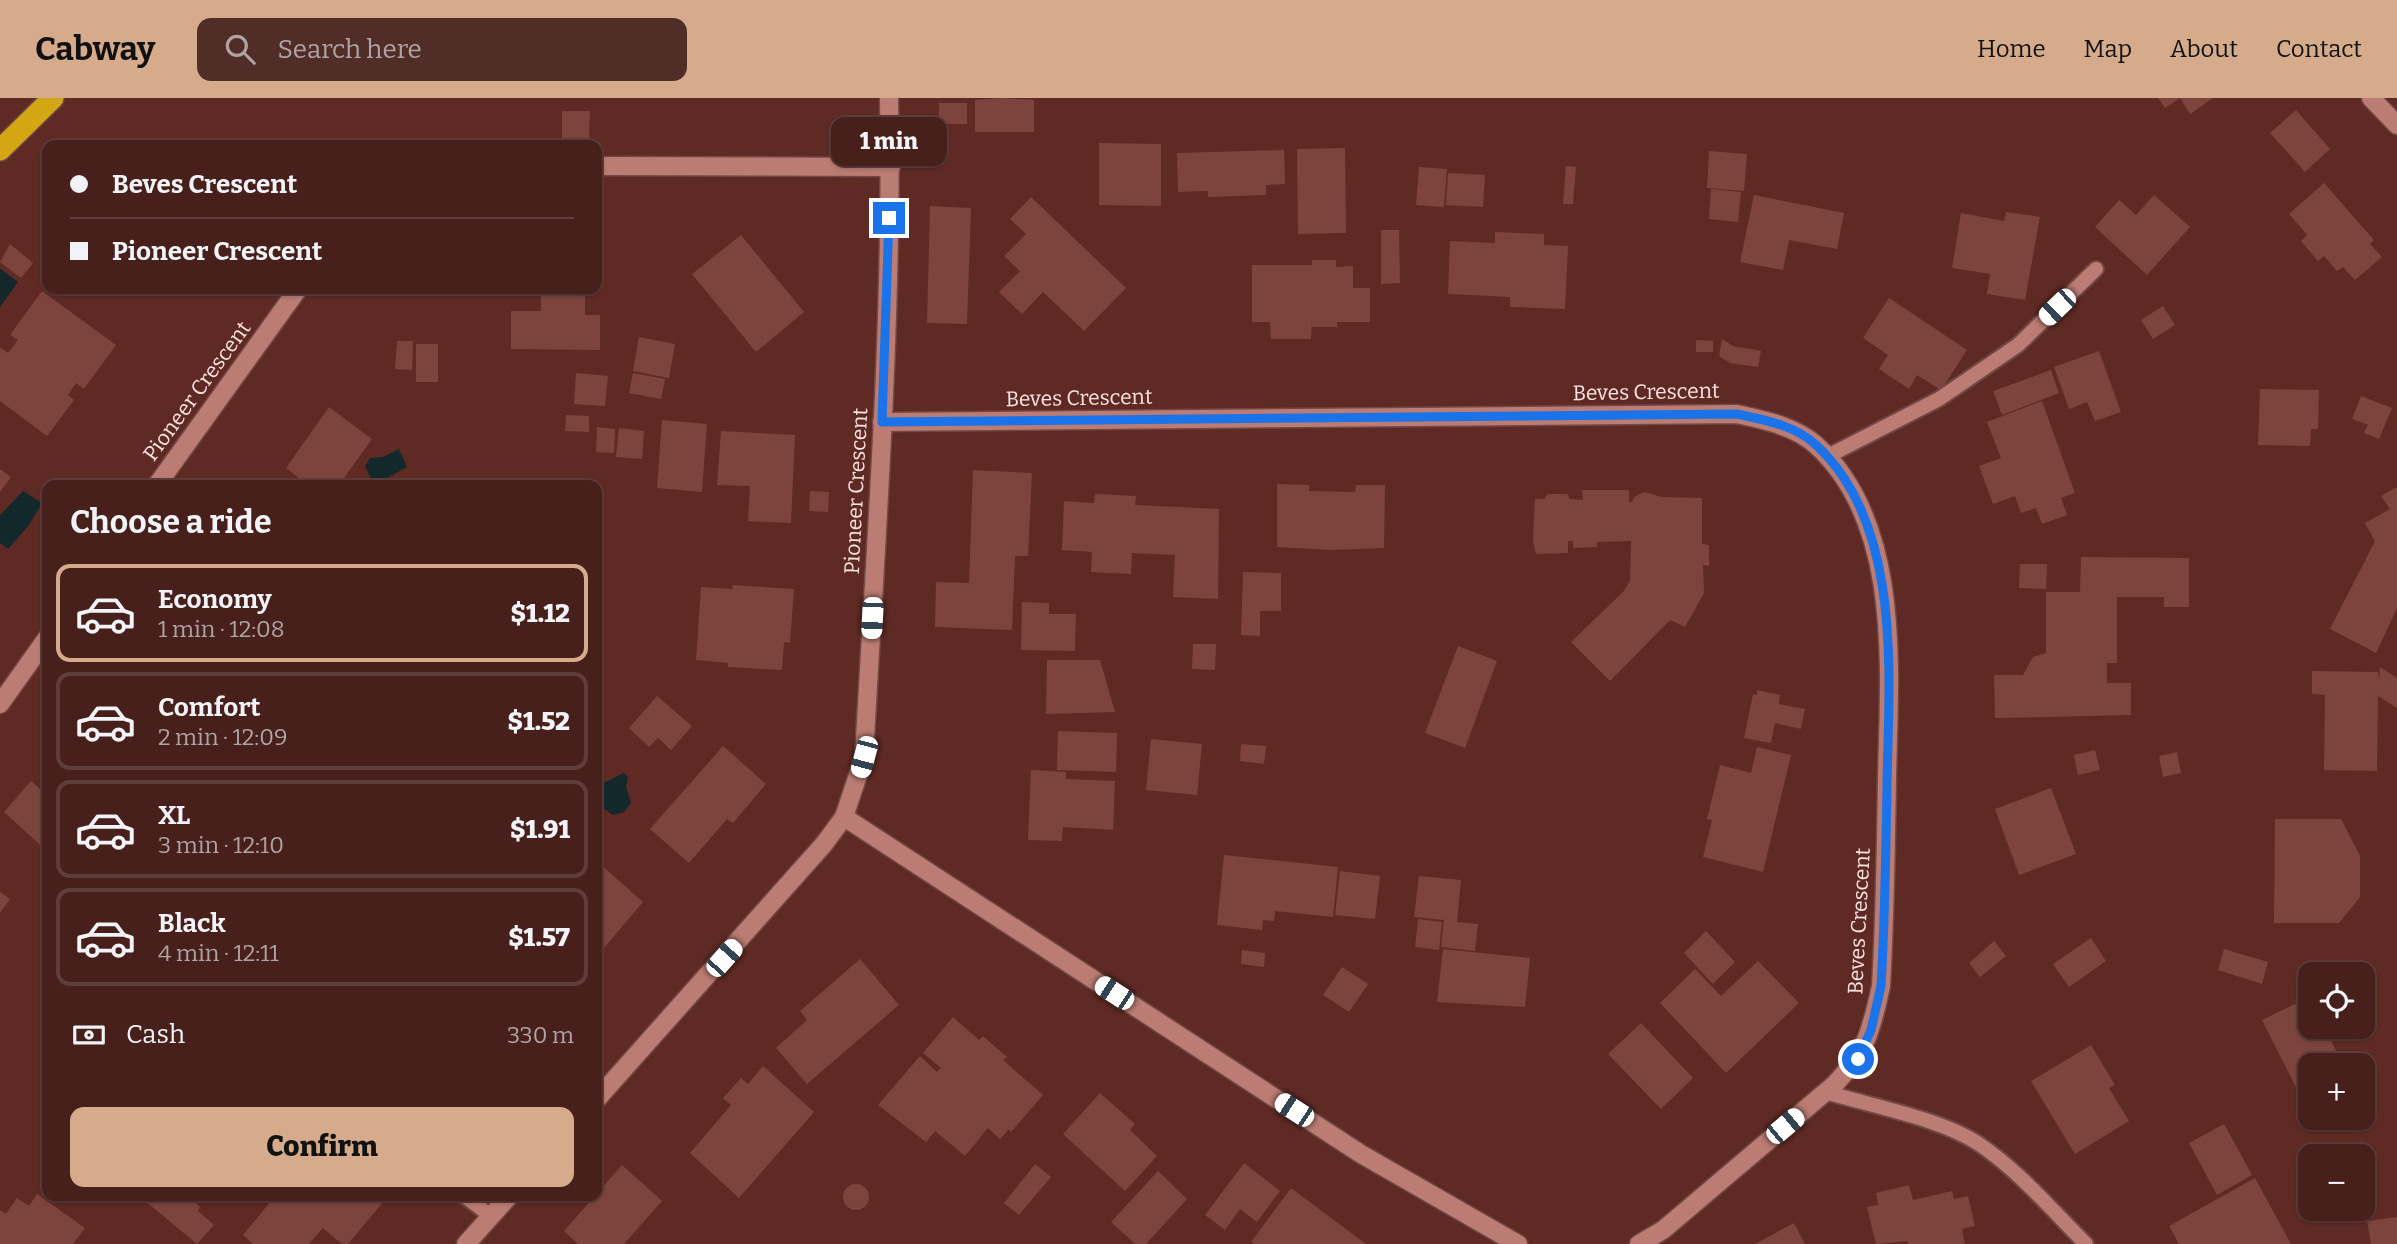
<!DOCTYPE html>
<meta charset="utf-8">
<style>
:root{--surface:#47201b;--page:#512d28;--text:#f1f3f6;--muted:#b0a3a3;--line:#5f3e3a;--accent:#d6ab8b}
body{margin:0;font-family:Bitter,serif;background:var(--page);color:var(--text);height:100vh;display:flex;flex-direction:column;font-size:26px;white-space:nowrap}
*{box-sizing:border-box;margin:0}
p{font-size:23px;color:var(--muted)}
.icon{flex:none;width:38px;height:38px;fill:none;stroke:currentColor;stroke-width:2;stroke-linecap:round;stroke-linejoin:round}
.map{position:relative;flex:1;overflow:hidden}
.details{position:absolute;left:42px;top:382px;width:560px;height:721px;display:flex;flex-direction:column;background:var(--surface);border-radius:14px;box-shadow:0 2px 5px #0004,0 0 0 2px var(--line)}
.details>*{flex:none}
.banner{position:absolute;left:42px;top:42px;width:560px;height:154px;border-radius:14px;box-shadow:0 2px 5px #0004,0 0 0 2px var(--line);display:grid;align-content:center;height:154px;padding:0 28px;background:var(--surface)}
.tools{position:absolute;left:2298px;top:864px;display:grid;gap:14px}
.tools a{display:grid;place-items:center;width:77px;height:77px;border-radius:14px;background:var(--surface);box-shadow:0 2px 5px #0004,0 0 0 2px var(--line);font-size:35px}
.end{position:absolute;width:32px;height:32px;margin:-16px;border:9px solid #1a73e8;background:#fff;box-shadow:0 0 0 4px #fff}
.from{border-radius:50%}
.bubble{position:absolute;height:49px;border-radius:14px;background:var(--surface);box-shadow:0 2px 5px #0004,0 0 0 2px var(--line);font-size:23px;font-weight:800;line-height:49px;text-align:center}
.car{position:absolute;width:21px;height:42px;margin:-21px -10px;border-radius:9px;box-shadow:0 0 5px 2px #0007;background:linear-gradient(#fff 24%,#345 0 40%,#fff 0 76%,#345 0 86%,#fff 0)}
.banner b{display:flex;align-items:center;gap:24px;height:66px;font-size:26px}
.banner b+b{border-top:2px solid var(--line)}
.banner i{width:18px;height:18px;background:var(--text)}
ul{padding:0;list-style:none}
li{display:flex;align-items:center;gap:21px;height:98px;margin:0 14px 10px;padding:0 14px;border:4px solid var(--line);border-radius:14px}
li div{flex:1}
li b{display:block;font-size:26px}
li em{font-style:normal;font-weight:800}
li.on{border-color:var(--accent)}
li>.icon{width:63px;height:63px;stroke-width:1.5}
h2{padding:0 28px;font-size:32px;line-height:84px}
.pay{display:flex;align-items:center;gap:18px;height:77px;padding:0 28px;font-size:26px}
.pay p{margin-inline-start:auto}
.button{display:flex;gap:14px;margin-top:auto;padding:14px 28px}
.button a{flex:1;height:80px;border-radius:14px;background:var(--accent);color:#111;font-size:28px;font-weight:800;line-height:80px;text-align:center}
header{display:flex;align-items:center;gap:42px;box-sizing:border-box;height:98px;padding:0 35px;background:var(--accent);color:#111}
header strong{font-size:33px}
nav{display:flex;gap:38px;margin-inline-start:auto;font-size:24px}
.search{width:490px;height:63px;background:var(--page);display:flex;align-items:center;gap:18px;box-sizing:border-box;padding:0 24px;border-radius:14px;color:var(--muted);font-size:26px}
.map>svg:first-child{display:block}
.water{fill:#13282b}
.building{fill:#7c443d}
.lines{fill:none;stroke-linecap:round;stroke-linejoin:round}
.lane-casing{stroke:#724744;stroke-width:18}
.street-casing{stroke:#724744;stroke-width:21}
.highway-casing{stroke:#724744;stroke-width:24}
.lane{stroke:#ba7c73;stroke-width:14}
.street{stroke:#ba7c73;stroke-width:18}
.highway{stroke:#d3a614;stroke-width:21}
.route{stroke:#1a73e8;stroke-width:9}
.labels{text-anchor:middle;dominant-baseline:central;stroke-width:5;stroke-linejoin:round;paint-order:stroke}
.street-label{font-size:21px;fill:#fbe5e2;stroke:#5f2a24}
</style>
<header>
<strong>Cabway</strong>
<div class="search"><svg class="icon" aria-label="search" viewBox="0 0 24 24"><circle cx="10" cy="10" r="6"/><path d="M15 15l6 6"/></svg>Search here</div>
<nav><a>Home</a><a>Map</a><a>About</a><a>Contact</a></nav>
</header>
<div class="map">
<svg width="2397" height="1146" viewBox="0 0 2397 1146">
<rect width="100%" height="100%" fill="#5f2a24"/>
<!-- water -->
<g class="water">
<polygon points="1,171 18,184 0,209 0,172"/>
<polygon points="399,351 407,369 374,387 365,368 370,360 383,359"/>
<polygon points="23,393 42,405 29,427 8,451 0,445 0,417"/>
<polygon points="624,675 628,679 626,689 631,705 624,714 613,717 598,706 597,688"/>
</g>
<!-- building -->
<g class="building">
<polygon points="1002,0 1034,2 1034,34 975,34 975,2"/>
<polygon points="2158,0 2213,0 2190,16 2180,0 2165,10"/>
<rect x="939" y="5" width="28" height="21"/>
<polygon points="2296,12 2330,51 2305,74 2270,35"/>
<polygon points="562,13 590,13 589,41 562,40"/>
<polygon points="1099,45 1161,46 1161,108 1099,107"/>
<polygon points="1345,50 1346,135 1298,136 1297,51"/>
<polygon points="1284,52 1285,86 1266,87 1266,97 1208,99 1208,93 1178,94 1177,55"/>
<polygon points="1709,53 1747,56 1744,93 1707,90"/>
<polygon points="1566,68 1576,69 1573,106 1563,106"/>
<polygon points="1419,69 1447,71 1444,109 1416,107"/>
<polygon points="1448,75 1485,77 1483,109 1446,107"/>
<polygon points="2324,85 2374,142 2370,146 2382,159 2355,182 2343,169 2337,173 2324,158 2318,163 2301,143 2307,137 2289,116"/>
<polygon points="1711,91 1741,94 1738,124 1709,121"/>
<polygon points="1754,97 1844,115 1837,151 1789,142 1783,172 1740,164"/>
<polygon points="2154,97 2190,129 2147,177 2095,129 2119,102 2136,117"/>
<polygon points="1031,99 1126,190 1084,233 1043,194 1022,216 999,194 1020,173 1004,158 1026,136 1010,121"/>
<polygon points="930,108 971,110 967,226 927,225"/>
<polygon points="2006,114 2040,119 2025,202 1987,196 1990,176 1952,170 1961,115 2004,123"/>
<polygon points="1381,132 1399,132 1400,185 1381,186"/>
<polygon points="1495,134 1544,136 1544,147 1568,148 1565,211 1510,209 1510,199 1448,196 1450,143 1495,145"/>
<polygon points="741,137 804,214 756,254 692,176"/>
<polygon points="10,146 33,165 21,180 0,164"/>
<polygon points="1312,162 1336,162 1336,169 1353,168 1353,190 1370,190 1370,224 1337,224 1337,229 1312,229 1312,224 1311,241 1271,241 1270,224 1252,224 1252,167 1312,167"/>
<polygon points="541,191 585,191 585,217 600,217 600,252 511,251 511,213 541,213"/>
<polygon points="42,193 116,247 84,291 76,285 68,297 74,302 47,338 0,303 0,249 8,255 18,242 10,237"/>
<polygon points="1889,200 1967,252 1941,292 1917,277 1909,291 1879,271 1888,257 1863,240"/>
<polygon points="2163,208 2175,227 2153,241 2141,222"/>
<polygon points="639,239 675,246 669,280 633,273"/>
<polygon points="1722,241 1733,248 1761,253 1758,269 1730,265 1719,258"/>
<polygon points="1696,242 1713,243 1713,254 1696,254"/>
<polygon points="397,243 413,243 412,272 395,271"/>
<rect x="416" y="246" width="22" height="38"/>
<polygon points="2099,253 2121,314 2095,323 2087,304 2069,311 2054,269"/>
<polygon points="2051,272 2059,295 2002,317 1993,293"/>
<polygon points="576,275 608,278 605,308 574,306"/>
<polygon points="633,275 665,281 661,301 629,295"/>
<polygon points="2260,291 2319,292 2318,331 2311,331 2310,348 2258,347"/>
<polygon points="2361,298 2392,310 2379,341 2364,335 2368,327 2352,321"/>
<polygon points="2042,303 2075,395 2061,400 2067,417 2042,426 2036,410 2021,415 2015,398 1993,406 1979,368 2001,360 1987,324"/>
<polygon points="329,309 372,341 339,387 308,387 286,370"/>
<polygon points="566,317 589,318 589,334 565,333"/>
<polygon points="662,322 707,326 702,394 657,390"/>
<polygon points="597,329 615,331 614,355 596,354"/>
<polygon points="619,330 644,333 642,361 616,359"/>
<polygon points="721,333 795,337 791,425 748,423 750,388 717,387"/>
<polygon points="0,371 11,379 0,394"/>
<polygon points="973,372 1032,375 1028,458 1015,458 1012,532 935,529 936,484 969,485"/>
<polygon points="1277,386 1309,387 1309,393 1355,394 1356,387 1385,387 1384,450 1331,452 1277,449"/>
<polygon points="2397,389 2397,510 2376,555 2330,531 2375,443 2365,425 2390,411 2381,398"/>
<polygon points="1582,392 1629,392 1629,404 1632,404 1634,399 1644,394 1662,399 1702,400 1702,446 1709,447 1709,468 1703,467 1704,495 1685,529 1670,522 1610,583 1571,544 1623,494 1630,483 1631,443 1597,444 1597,449 1573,450 1573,443 1568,443 1568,455 1536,456 1533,443 1535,401 1544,401 1548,396 1567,396 1570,401 1583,402"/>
<polygon points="810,393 829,394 828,414 809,413"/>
<polygon points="1095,396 1136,398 1135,407 1219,411 1218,501 1173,499 1175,457 1132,455 1131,476 1091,474 1092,454 1062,452 1064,403 1094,405"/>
<polygon points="2081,459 2189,460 2189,509 2164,509 2164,499 2117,499 2117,565 2107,565 2107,585 2131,585 2131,617 1995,620 1994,577 2023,577 2033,559 2046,555 2046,494 2080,494"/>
<polygon points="2020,466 2047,466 2046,491 2019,490"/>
<polygon points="1243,474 1281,475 1281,513 1260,513 1260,538 1241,537"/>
<polygon points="732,487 794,491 790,545 784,544 782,572 728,569 728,565 696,562 701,489 733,491"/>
<polygon points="1022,504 1049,505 1049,516 1076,516 1075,553 1021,552"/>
<polygon points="1193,546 1216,546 1215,572 1192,571"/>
<polygon points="1458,548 1497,563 1465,650 1425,635"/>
<polygon points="1047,562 1100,562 1115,614 1046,616"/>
<polygon points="2380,569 2397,580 2397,610 2378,598 2377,673 2324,672 2325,597 2312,596 2312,573 2378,574 2379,583"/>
<polygon points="1757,592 1780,597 1779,606 1805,611 1801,631 1775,625 1771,645 1744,640 1753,596 1757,597"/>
<polygon points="657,598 692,628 671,652 658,640 649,649 629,630"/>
<polygon points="1058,633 1117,635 1116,674 1057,672"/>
<polygon points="1151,641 1202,646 1197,697 1146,692"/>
<polygon points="1241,646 1266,648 1264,666 1240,663"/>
<polygon points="723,648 766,686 733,725 727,721 689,765 650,731"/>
<polygon points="1757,649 1791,657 1763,774 1703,759 1712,722 1707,721 1720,667 1751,675"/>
<polygon points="2095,652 2100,672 2078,677 2074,657"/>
<polygon points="2177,654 2181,675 2163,679 2159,658"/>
<polygon points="1031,672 1066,674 1066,681 1115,683 1113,732 1063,729 1062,743 1028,742"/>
<polygon points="31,683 47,697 47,753 4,714"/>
<polygon points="2051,690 2076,756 2019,777 1995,711"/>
<polygon points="2275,721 2341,721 2360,758 2360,799 2339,825 2274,825"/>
<polygon points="1224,757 1338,769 1333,819 1275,813 1274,823 1263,822 1262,832 1217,827"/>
<polygon points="600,766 643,804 597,858 597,770"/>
<polygon points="1340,773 1380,778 1375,821 1335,817"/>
<polygon points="1419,778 1461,782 1457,824 1478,826 1475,853 1441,849 1444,822 1414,819"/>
<polygon points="0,794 10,801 0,815"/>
<polygon points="1418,821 1442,824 1439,852 1415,849"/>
<polygon points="1706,833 1735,864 1713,886 1684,855"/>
<polygon points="2091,840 2106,863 2069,889 2053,866"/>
<polygon points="1994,843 2006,858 1980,879 1969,865"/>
<polygon points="1443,851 1530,860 1525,909 1437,904"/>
<polygon points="2224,851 2268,864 2262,886 2218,872"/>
<polygon points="1242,852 1265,855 1264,869 1241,866"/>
<polygon points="860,861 899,907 807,986 776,950 807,922 800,913"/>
<polygon points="1758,863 1799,905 1726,975 1660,905 1695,871 1721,898"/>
<polygon points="1342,869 1368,886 1349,914 1323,897"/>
<polygon points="2301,903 2310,921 2310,929 2324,929 2341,962 2334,968 2310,968 2310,1017 2262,922"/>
<polygon points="953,919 979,942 983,938 1007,959 1003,962 1043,997 1011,1034 1009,1031 1000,1041 988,1030 965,1058 935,1033 926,1044 878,1007 920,958 937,974 941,970 923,955"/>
<polygon points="1641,925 1693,980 1661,1011 1608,956"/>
<polygon points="2091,947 2115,987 2109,990 2129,1023 2075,1056 2031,983"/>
<polygon points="763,968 814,1014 739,1100 690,1055 731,1007 723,1000 741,980 748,986"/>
<polygon points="1100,995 1135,1026 1130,1032 1157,1058 1125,1093 1063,1036"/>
<polygon points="2224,1026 2252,1077 2217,1097 2189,1045"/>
<polygon points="1244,1065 1280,1093 1257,1124 1240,1111 1225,1132 1205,1117"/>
<polygon points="1035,1066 1051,1079 1019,1117 1004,1105"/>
<polygon points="622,1067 662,1103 624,1146 578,1146 564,1133"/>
<polygon points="1158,1073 1187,1101 1146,1146 1135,1146 1111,1124"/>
<polygon points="2255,1080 2291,1146 2179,1146 2169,1128"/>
<circle cx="856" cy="1099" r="13"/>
<polygon points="1909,1087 1913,1102 1952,1093 1954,1101 1968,1098 1975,1128 1962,1131 1965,1146 1908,1146 1908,1143 1876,1146 1867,1109 1878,1107 1876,1095"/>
<polygon points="1291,1090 1366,1146 1254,1146 1251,1144"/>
<polygon points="37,1096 85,1130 73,1146 0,1146 0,1112 6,1116 17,1100 29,1108"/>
<polygon points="138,1097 188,1097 200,1109 198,1113 214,1127 197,1146"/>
<polygon points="276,1097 375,1097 383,1104 348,1146 342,1146 323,1130 309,1146 253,1146 243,1137"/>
<polygon points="2397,1119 2397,1146 2371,1146 2367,1123"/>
<polygon points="1794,1125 1805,1146 1755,1146"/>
</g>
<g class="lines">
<!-- lane casing -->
<g class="lane-casing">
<g id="lane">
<polyline points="1826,359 1939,301 2018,247 2096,171"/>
<path d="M1826,994c45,14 116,27 153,52 40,27 73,66 107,100"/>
<polyline points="463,1097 491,1118"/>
</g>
</g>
<!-- street casing -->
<g class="street-casing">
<g id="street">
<polyline points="2371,0 2397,27"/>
<polyline points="597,68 891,69"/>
<path d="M882,324l855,-8c27,6 58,12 79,31 87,79 73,227 71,333 -1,70 -2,139 -6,208 -10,45 -14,64 -46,98l-172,146 -24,14"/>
<polyline points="157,387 298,191"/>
<polyline points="0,606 47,540"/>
<polyline points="844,719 1361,1056 1518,1146"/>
<path d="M597,1001l227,-255 20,-27 20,-60c12,-219 29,-439 25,-659"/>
<polyline points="466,1146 510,1097"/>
</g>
</g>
<!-- highway casing -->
<g class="highway-casing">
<polyline id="highway" points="0,52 53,0"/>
</g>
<!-- lane -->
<use href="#lane" class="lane"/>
<!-- street -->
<use href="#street" class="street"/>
<!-- highway -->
<use href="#highway" class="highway"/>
</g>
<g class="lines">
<!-- route -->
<path class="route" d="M889,120l-7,204 855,-8c27,6 58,11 79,31 87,80 73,232 71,339 -1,67 -2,135 -6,202l-10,44 -13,29"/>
</g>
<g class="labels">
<!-- street labels -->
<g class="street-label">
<text transform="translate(197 293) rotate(-54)">Pioneer Crescent</text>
<text transform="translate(1646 294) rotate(-1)">Beves Crescent</text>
<text transform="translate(1079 300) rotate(-1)">Beves Crescent</text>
<text transform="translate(856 393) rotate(-87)">Pioneer Crescent</text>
<text transform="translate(1859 823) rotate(-87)">Beves Crescent</text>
</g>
</g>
</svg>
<div class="tools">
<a><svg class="icon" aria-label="locate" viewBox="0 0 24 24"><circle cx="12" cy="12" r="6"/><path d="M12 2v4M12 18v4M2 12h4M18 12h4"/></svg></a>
<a>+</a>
<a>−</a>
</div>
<i class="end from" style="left:1858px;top:961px"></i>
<i class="end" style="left:889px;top:120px"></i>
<div class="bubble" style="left:831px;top:19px;width:116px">1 min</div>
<i class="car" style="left:2057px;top:209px;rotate:226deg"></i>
<i class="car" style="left:872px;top:520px;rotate:183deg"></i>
<i class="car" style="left:864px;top:659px;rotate:195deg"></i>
<i class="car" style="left:724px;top:860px;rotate:42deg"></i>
<i class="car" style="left:1114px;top:895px;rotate:303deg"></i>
<i class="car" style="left:1294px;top:1012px;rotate:303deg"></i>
<i class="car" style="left:1785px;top:1028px;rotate:50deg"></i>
<div class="banner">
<b><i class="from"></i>Beves Crescent</b>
<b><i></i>Pioneer Crescent</b>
</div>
<section class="details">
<h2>Choose a ride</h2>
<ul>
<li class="on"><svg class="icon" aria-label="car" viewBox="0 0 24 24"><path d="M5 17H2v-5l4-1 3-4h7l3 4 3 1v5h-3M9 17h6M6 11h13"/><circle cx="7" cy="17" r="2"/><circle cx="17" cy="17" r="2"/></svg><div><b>Economy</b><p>1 min · 12:08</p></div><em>$1.12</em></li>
<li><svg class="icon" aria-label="car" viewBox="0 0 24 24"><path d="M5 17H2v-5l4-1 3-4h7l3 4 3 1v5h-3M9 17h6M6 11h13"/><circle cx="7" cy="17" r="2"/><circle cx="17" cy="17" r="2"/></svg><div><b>Comfort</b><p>2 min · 12:09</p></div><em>$1.52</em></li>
<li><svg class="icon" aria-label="car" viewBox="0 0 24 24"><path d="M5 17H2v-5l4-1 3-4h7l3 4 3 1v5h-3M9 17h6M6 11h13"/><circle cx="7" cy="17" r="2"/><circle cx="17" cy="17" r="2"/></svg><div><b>XL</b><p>3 min · 12:10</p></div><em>$1.91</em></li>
<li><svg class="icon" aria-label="car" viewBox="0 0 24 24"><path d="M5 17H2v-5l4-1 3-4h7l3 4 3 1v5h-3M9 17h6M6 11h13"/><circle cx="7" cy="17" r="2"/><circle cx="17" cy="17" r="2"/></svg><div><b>Black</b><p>4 min · 12:11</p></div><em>$1.57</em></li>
</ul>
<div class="pay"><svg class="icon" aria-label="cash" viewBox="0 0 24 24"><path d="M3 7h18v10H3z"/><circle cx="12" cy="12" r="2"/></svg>Cash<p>330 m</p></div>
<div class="button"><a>Confirm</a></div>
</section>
</div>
